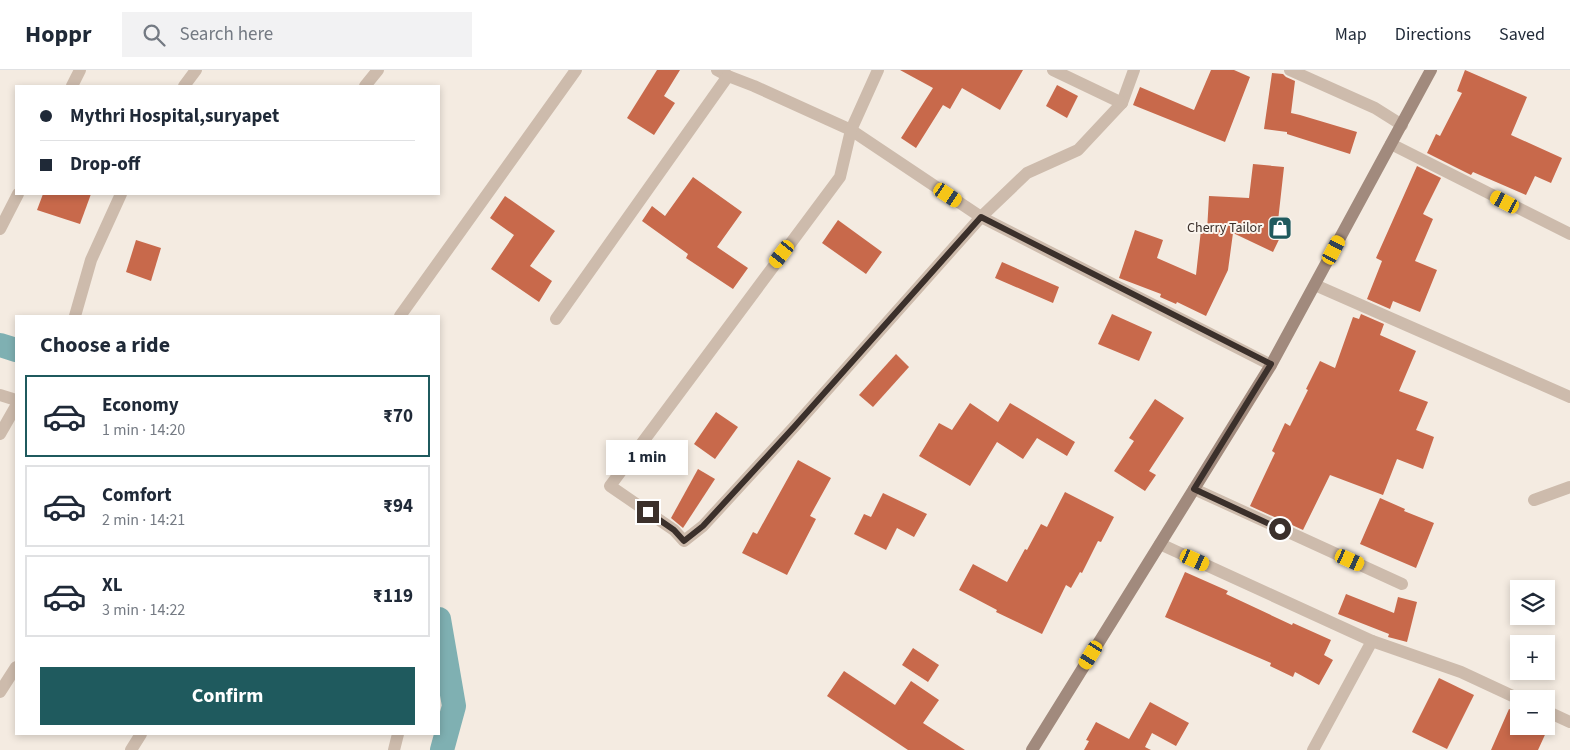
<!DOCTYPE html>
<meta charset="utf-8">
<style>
:root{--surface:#fff;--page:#f2f2f3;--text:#1f2937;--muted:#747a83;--line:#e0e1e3;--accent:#1f5a5e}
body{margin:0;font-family:"Source Sans 3",sans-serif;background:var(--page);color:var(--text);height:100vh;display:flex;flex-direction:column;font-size:19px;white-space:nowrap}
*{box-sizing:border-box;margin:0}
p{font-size:16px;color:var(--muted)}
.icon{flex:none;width:28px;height:28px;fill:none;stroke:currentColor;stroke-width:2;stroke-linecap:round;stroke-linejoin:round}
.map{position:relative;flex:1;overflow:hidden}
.side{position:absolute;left:15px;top:245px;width:425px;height:420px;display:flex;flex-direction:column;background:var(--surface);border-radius:0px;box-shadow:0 2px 8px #0003}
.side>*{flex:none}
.top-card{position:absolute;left:15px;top:15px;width:425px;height:110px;border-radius:0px;box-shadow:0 2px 8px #0003;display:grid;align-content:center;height:110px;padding:0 25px;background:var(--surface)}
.tools{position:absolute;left:1510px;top:510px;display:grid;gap:10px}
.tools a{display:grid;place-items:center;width:45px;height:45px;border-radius:0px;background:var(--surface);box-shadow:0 2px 8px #0003;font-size:25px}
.end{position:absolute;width:22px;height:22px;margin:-11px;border:6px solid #3b302b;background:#fff;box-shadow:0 0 0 2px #fff}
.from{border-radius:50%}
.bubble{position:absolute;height:35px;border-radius:0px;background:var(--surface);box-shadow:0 2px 8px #0003;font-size:16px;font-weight:700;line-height:35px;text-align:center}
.car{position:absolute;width:15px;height:30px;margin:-15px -8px;border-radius:6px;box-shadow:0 0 4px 1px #0007;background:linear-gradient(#f5c518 24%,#345 0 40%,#f5c518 0 76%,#345 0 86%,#f5c518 0)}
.top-card b{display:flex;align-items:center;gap:18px;height:48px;font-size:19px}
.top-card b+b{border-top:1px solid var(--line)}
.top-card i{width:12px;height:12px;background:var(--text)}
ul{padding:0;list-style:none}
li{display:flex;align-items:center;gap:15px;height:82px;margin:0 10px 8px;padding:0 15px;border:2px solid var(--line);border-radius:0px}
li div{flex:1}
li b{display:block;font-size:19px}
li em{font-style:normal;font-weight:700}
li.on{border-color:var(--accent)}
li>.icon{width:45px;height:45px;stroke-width:1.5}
h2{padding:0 25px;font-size:22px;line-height:60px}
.primary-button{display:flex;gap:10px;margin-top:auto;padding:10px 25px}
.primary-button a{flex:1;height:58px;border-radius:0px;background:var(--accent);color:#fff;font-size:20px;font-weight:700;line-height:58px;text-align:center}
header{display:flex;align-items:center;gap:30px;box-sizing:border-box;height:70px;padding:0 25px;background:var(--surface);border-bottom:1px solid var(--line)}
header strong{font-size:24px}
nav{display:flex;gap:28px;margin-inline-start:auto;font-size:18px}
.search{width:350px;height:45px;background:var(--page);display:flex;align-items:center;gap:12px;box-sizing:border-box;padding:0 18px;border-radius:0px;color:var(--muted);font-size:19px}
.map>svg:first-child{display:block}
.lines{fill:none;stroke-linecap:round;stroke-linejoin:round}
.canal{stroke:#7fb0b2;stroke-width:24}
.building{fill:#c8694b}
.street{stroke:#cdbbac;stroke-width:12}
.secondary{stroke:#a18a7d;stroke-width:12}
.route{stroke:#3b302b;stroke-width:6}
.labels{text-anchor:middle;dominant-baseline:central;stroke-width:4;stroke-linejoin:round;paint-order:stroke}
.poi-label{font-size:14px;fill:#3b302b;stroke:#fbf5ee;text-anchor:end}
</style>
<header>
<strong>Hoppr</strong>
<div class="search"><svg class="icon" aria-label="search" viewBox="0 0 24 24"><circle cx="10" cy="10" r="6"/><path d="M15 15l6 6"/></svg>Search here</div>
<nav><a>Map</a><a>Directions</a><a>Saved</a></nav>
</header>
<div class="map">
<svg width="1570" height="680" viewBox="0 0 1570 680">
<rect width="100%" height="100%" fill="#f4ebe1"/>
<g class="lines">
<!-- canal -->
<g class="canal">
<polyline points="0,275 16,280"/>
<polyline points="439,549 454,636 442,680"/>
</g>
</g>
<!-- building -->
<g class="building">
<polygon points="657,0 680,0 664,26 675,33 654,65 627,48"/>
<polygon points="900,0 1023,0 1000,40 962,18 950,39 943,35 916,78 901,68 933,18"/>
<polygon points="1211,0 1234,0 1250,7 1225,72 1133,35 1140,17 1194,40"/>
<polygon points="1465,0 1527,27 1511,65 1562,88 1551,113 1535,106 1526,125 1473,102 1471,105 1427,83 1436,64 1440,66 1462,23 1457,21"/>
<polygon points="1272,3 1283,4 1286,7 1295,11 1291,43 1300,45 1357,62 1350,84 1287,64 1287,62 1264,59"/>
<polygon points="1057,15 1078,26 1067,48 1046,36"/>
<polygon points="1253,94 1284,97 1278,151 1286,155 1273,182 1233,163 1228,200 1206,246 1177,232 1176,234 1160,227 1161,224 1119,208 1135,160 1163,170 1157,188 1196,205 1201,160 1207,161 1209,126 1249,128"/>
<polygon points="1417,96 1441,108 1423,144 1433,149 1415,191 1437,200 1420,242 1393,231 1390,239 1367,229 1382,191 1376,188"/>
<polygon points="693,107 742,142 717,177 748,198 733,219 686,188 688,184 642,151 652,136 665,146"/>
<polygon points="43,124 91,124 80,154 37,140"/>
<polygon points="505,126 555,161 530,196 552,211 539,232 491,199 514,165 490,148"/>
<polygon points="838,150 882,182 866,204 822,173"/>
<polygon points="136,170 161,178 151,211 126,202"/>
<polygon points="1002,192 1059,217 1053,233 995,208"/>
<polygon points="1112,244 1152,262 1139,291 1098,274"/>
<polygon points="1361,244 1384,254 1380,265 1416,281 1399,321 1428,332 1416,360 1434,367 1423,399 1397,389 1383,425 1330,405 1303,460 1250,436 1275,383 1272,381 1285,353 1290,356 1308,320 1306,319 1320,291 1335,298 1353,247 1359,249"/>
<polygon points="896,284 909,297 873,337 859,325"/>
<polygon points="1155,329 1184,348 1149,401 1156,405 1145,421 1114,401 1134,371 1129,368"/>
<polygon points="970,333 998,352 1010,333 1075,372 1067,386 1037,368 1023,389 997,372 970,416 919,386 939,353 952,360"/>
<polygon points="716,342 738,357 715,389 694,374"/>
<polygon points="798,390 831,408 810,446 816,449 787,505 742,483 753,462 757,464"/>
<polygon points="698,399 715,409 683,458 671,448"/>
<polygon points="1065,422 1114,447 1101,472 1098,471 1082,503 1080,502 1071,518 1066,515 1042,564 996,542 997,540 959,520 973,494 1007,512 1025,479 1027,480 1041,454 1047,457"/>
<polygon points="883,423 927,444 914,467 897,458 886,480 854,464 864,444 871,447"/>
<polygon points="1380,428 1405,439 1404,441 1434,453 1416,498 1360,474"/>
<polygon points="1185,502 1228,521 1226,524 1292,555 1293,553 1331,570 1324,585 1333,590 1319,615 1295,602 1293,607 1270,596 1271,593 1165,547"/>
<polygon points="1346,524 1394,543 1398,527 1417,532 1407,572 1388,567 1389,564 1338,544"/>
<polygon points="913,578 939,595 928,612 902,595"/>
<polygon points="844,601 895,635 911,611 939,630 923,653 965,680 908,680 827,626"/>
<polygon points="1439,608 1474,625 1447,679 1412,662"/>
<polygon points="1150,632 1189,653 1176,676 1152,663 1145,677 1151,680 1084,680 1089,671 1086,670 1096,652 1129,669"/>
<polygon points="1509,639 1519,643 1519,656 1546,656 1546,655 1549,656 1538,680 1491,680"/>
</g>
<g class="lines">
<!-- street -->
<g class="street">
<polyline points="717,0 728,6 754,16 851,60 981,147 1271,295"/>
<polyline points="878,0 851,60 840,107 610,416 674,460 684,471 703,456 794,357 981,147 1027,103 1078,80 1122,33 1134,0"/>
<polyline points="1053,0 1122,33"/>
<polyline points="1290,0 1375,38 1402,55"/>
<polyline points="72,16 80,0"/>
<polyline points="184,16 196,0"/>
<polyline points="365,16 378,0"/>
<polyline points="1391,74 1570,164"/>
<polyline points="0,159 18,124"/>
<polyline points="1315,215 1570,327"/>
<polyline points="75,246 91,190 121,124"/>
<polyline points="400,246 576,0"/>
<polyline points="556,249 728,6"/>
<polyline points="0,325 16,330"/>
<polyline points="0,364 16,336"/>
<polyline points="1194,419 1402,514"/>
<polyline points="1534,430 1570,417"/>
<polyline points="1160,474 1372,571 1461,602 1519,629"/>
<polyline points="0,622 16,597"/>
<polyline points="1546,641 1570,652"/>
<polyline points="131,680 141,664"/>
<polyline points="394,680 398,664"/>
<polyline points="1313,680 1372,571"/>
</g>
<!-- secondary -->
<polyline class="secondary" points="1032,680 1271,295 1431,0"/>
</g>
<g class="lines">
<!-- route -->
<polyline class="route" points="648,442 674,460 684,471 703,456 794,357 981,147 1271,294 1194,419 1280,459"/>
</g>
<!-- icons -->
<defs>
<g id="shop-square" transform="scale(1.25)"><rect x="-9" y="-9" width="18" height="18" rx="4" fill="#1f5a5e" stroke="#fbf5ee"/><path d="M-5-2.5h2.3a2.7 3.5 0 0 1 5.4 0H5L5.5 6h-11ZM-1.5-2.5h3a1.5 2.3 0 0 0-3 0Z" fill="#fff"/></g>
</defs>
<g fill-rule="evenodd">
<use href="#shop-square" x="1280" y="158"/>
</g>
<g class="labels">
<!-- poi labels -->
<g class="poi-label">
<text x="1262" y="158">Cherry Tailor</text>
</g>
</g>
</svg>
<div class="tools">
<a><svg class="icon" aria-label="layers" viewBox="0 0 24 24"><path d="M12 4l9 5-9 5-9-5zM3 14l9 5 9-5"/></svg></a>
<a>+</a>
<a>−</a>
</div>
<i class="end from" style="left:1280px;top:459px"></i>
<i class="end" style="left:648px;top:442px"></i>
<div class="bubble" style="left:606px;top:370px;width:82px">1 min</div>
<i class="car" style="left:948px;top:125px;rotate:124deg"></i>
<i class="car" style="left:1505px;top:132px;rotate:297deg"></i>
<i class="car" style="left:1334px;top:180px;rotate:28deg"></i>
<i class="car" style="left:782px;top:184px;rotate:217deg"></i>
<i class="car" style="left:1195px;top:490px;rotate:114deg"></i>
<i class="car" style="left:1350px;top:490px;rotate:114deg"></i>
<i class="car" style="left:1091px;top:585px;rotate:212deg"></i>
<div class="top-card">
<b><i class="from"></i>Mythri Hospital,suryapet</b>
<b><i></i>Drop-off</b>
</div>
<section class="side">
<h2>Choose a ride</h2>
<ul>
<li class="on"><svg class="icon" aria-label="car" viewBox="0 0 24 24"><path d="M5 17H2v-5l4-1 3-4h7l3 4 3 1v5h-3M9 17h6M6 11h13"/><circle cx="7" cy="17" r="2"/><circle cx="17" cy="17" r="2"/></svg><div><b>Economy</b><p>1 min · 14:20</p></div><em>₹70</em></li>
<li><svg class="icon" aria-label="car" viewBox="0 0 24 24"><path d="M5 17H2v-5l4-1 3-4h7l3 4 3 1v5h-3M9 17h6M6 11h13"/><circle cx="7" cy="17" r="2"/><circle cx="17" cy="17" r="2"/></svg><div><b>Comfort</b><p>2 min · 14:21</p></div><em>₹94</em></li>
<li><svg class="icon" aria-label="car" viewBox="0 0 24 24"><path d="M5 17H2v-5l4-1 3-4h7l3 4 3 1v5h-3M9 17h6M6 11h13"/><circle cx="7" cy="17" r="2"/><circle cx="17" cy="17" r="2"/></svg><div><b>XL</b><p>3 min · 14:22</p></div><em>₹119</em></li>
</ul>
<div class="primary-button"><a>Confirm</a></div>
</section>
</div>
